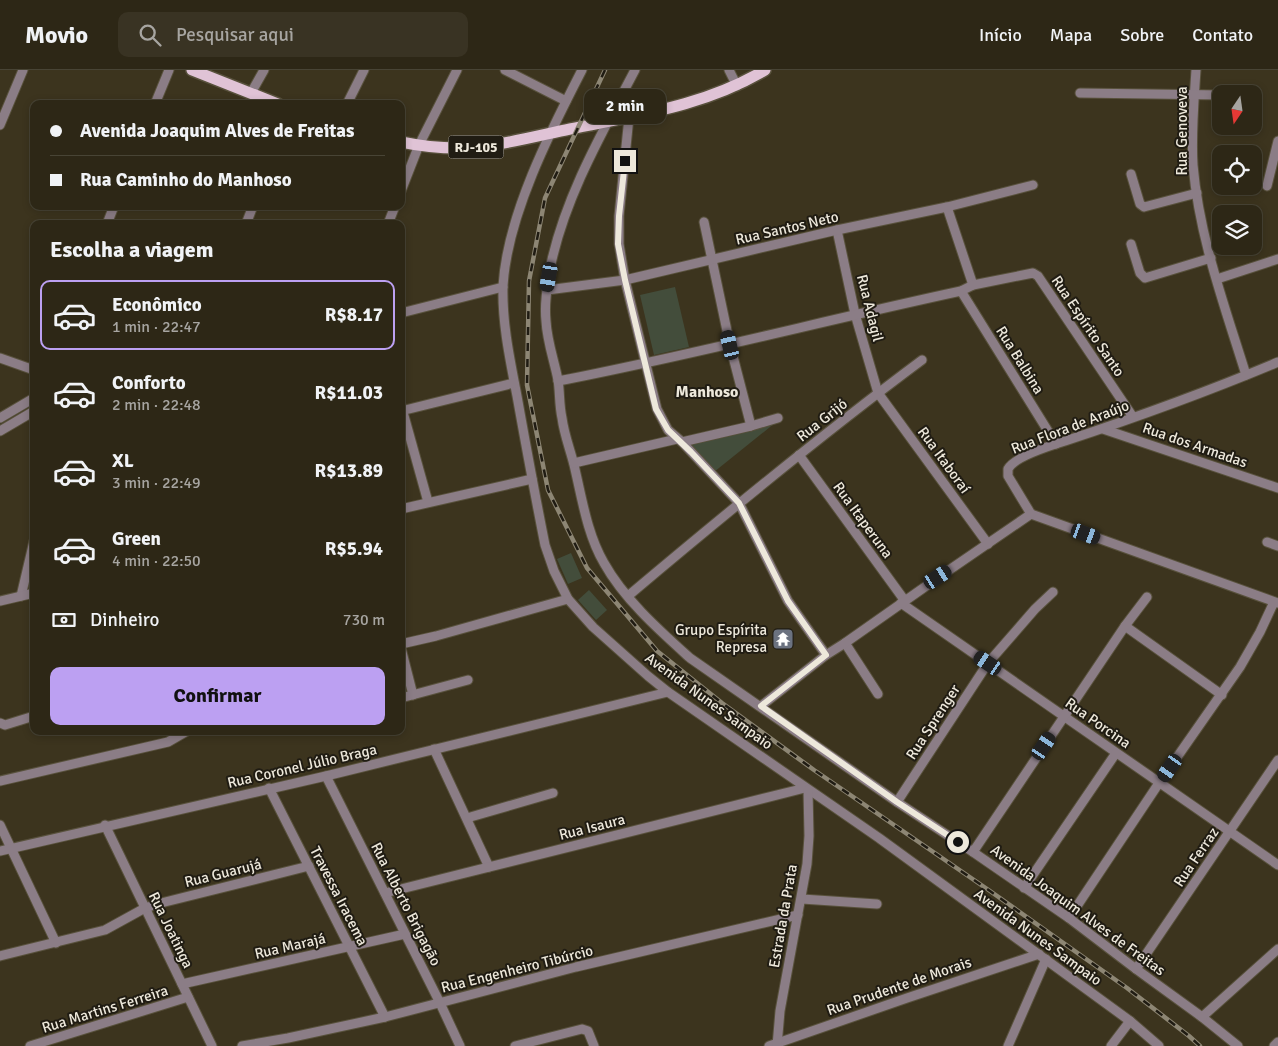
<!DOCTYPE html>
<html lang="pt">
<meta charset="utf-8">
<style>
:root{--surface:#2d2716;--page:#393323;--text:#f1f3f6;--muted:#a7a5a1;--line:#484435;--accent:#bca0f2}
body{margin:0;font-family:Signika,sans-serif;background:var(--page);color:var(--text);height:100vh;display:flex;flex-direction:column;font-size:19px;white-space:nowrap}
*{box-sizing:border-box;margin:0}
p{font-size:16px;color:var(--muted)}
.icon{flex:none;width:28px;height:28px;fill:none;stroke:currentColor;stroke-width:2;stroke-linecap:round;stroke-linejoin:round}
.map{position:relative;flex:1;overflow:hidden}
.details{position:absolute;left:30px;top:150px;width:375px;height:515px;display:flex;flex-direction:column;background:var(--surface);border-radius:10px;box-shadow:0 2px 8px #0003,0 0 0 1px var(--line)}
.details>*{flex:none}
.hud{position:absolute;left:30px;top:30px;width:375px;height:110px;border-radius:10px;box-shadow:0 2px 8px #0003,0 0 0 1px var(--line);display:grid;align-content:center;height:110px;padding:0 20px;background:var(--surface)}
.needle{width:32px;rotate:193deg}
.fabs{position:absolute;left:1212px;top:15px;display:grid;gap:10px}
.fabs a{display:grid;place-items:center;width:50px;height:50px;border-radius:10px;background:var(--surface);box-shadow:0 2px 8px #0003,0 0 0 1px var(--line);font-size:25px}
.end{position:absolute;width:22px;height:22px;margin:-11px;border:6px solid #ede8db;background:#111;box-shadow:0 0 0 2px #111}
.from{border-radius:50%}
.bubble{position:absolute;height:35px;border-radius:10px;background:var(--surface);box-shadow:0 2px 8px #0003,0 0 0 1px var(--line);font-size:16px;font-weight:700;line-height:35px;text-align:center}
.car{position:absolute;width:15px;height:30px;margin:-15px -8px;border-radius:6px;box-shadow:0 0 4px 1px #0007;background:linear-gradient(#222 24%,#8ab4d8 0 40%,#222 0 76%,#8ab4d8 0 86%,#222 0)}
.hud b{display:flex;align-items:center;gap:18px;height:48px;font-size:19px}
.hud b+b{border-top:1px solid var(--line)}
.hud i{width:12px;height:12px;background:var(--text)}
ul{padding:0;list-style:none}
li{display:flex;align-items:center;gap:15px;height:70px;margin:0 10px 8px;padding:0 10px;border:2px solid transparent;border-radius:10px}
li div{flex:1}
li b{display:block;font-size:19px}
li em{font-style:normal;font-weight:700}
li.current{border-color:var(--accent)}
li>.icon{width:45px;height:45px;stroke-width:1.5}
h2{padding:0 20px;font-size:22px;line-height:60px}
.pay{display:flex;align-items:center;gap:12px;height:55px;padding:0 20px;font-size:19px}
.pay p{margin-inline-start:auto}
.button{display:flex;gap:10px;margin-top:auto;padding:10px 20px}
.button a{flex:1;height:58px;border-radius:10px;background:var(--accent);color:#111;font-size:20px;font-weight:700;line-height:58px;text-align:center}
header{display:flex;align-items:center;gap:30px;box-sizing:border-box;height:70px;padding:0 25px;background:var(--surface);border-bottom:1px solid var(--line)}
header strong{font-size:24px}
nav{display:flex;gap:28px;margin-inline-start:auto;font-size:18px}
.search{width:350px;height:45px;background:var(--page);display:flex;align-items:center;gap:12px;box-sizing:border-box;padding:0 18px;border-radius:10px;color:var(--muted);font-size:19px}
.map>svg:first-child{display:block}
.green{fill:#434d3b}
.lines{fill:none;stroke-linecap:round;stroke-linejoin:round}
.minor-casing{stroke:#58513c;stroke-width:11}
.major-casing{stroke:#58513c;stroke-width:14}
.minor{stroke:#8b7d86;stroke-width:9}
.major{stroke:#e0c3d6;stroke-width:11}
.rail-casing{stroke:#8d8674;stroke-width:4.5}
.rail{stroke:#201c13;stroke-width:2.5;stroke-dasharray:8;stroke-linecap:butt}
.route{stroke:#ede8db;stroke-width:6}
.labels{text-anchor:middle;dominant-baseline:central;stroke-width:4;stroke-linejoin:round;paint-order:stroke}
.shield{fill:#201c13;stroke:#b0ab9f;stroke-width:1}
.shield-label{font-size:14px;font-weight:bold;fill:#ede8db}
.street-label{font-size:15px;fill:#ede8db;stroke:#201c13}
.poi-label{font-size:15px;fill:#ede8db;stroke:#201c13;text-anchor:end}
.neighbourhood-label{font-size:16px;font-weight:bold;fill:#ede8db;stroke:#201c13}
</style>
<header>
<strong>Movio</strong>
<div class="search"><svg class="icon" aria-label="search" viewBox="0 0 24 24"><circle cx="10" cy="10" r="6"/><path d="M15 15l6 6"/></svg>Pesquisar aqui</div>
<nav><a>Início</a><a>Mapa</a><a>Sobre</a><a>Contato</a></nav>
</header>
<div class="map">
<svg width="1278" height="976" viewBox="0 0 1278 976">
<rect width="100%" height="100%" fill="#3c341e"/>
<!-- green -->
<g class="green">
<polygon points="675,217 689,277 654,285 640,225"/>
<polygon points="780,349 714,402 691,374"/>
<polygon points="571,483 582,508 568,514 557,489"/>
<polygon points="589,520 607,540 596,550 578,530"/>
</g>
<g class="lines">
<!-- minor casing -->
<g class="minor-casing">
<g id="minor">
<polyline points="505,0 566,31"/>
<path d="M582,0c-32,62 -75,146 -79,216 -1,37 7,74 14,110 9,50 18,99 28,149l9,26 14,28 25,28 55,49 20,16 211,146 251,183 29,25"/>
<path d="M635,0c-33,63 -69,125 -84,194 -3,19 -7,38 -5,57 1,20 8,39 12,59 2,12 1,25 4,38 2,16 8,31 12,47 8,33 13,69 30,98 20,36 55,67 86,95l207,144 76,50 96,66 67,51 66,48 36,29"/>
<polyline points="729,0 737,16"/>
<path d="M1196,0c-2,31 -5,64 -3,95 6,72 32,142 53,210"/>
<polyline points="251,23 264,0"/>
<polyline points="1080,23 1221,25"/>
<polyline points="155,34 169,0"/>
<polyline points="347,34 364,0"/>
<polyline points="629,47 619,146 619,174 625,210 657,339 668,360 682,372 739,433 788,531 826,585"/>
<polyline points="0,55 23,0"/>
<polyline points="1131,104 1140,134 1144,137 1197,123"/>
<polyline points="1267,116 1278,71"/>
<polyline points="401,121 419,75 457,0"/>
<polyline points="947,137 973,215"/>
<polyline points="704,152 730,275 751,356"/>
<polyline points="107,154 114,136"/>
<polyline points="246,154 253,136"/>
<polyline points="388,154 395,136"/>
<polyline points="837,160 855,244 878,323 988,474"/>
<polyline points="1131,174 1140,203 1145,208 1211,188"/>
<polyline points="1217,209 1278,189"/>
<polyline points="547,220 625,210 837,160 947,137 1033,115"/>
<polyline points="961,221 1056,374"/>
<polyline points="401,243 503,217"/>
<polyline points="0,288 34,300"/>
<path d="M558,311c135,-26 268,-61 403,-90l12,-6 60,-12 5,3 95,141"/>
<polyline points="401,335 428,432"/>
<polyline points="401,341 514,313"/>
<polyline points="0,348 34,328"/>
<polyline points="1103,359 1278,418"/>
<polyline points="0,361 34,341"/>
<polyline points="682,372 751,356 778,348"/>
<polyline points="799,385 905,531"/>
<polyline points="574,393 677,369"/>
<polyline points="401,439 532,409"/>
<path d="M1031,444l-23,-38v-7c6,-12 44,-24 57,-28 72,-24 144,-50 213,-79"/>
<polyline points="1031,444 1278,533"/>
<polyline points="1267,472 1278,476"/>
<polyline points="21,526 34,471"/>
<path d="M628,526c96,-81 193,-161 294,-236"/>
<polyline points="0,531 34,523"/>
<polyline points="901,533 1278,795"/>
<polyline points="1125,556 1222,625"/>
<polyline points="845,573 878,624"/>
<polyline points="401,574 436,566 568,529"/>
<polyline points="401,578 413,625"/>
<polyline points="401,628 468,610"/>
<polyline points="761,636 826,585 845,573 939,507 1031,444"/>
<polyline points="0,653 5,655 34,646"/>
<polyline points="434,679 489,797"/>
<polyline points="326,706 440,933 460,976"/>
<polyline points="0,711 168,672 187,661"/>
<polyline points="269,718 385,947"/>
<polyline points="897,732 988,593 1035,539 1053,522"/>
<polyline points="467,748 553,723"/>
<polyline points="0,755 56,873"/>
<polyline points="105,755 212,976"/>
<polyline points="0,781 326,706 668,622"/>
<polyline points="973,782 1125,556 1147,527"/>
<polyline points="1024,818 1116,683"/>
<polyline points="385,823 805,718"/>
<polyline points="802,829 877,834"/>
<polyline points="1069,848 1159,713 1240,597 1260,562 1274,532"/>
<polyline points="0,886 105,860 145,838 161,833 309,796"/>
<polyline points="1136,899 1278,690"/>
<polyline points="182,914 405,864"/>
<polyline points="1202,947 1278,879"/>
<polyline points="30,976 188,927"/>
<polyline points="242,976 288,968 385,947 576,897 798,845"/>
<polyline points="515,976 582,959 588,961 594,976"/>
<polyline points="769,976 907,928 1039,884"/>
<polyline points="777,976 780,941 807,794 809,766 808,720"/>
<polyline points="1008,976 1046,889"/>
<polyline points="1111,976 1130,951"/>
<polyline points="1274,976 1278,972"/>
</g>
</g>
<!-- major casing -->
<g class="major-casing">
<g id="major">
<polyline points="192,0 278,34"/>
<path d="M401,72c19,4 38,6 57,6 34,0 78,-12 112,-19 67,-14 135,-23 195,-59"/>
</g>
</g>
<!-- minor -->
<use href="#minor" class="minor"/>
<!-- major -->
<use href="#major" class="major"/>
<!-- rail casing -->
<g class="rail-casing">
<polyline id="rail" points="605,0 545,128 529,211 527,315 548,420 587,498 657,581 722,633 814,700 990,821 1127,918 1189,966 1200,976"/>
</g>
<!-- rail -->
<use href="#rail" class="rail"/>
</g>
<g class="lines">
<!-- route -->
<polyline class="route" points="625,91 619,146 618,174 625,210 656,339 668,360 691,382 739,433 788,531 826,585 761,636 897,732 958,772"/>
</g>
<!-- icons -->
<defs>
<g id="temple-square" transform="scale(1.125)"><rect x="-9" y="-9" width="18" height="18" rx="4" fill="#6b7280" stroke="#201c13"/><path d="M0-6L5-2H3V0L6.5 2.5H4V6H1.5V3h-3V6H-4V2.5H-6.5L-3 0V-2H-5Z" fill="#fff"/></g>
</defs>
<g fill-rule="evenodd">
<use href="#temple-square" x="783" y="569"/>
</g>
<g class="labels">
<!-- shield labels -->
<rect class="shield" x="448.5" y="65.5" width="55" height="23" rx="4"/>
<g class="shield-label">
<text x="476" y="77">RJ-105</text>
</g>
<!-- street labels -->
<g class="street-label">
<text transform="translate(1182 61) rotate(-90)">Rua Genoveva</text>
<text transform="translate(787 158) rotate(-13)">Rua Santos Neto</text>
<text transform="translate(870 238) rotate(76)">Rua Adagil</text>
<text transform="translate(1088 256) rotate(56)">Rua Espírito Santo</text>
<text transform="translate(1020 290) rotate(58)">Rua Balbina</text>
<text transform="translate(822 350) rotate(-38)">Rua Grijó</text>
<text transform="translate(1070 357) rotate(-21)">Rua Flora de Araújo</text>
<text transform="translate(1195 375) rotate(19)">Rua dos Armadas</text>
<text transform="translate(944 390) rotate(54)">Rua Itaboraí</text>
<text transform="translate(863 450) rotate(54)">Rua Itaperuna</text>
<text transform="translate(709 631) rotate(36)">Avenida Nunes Sampaio</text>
<text transform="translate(933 652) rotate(-57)">Rua Sprenger</text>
<text transform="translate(1098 653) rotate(35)">Rua Porcina</text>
<text transform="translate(302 696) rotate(-13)">Rua Coronel Júlio Braga</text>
<text transform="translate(592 757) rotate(-14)">Rua Isaura</text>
<text transform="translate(1196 787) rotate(-56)">Rua Ferraz</text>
<text transform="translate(223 803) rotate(-14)">Rua Guarujá</text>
<text transform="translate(339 826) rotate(63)">Travessa Iracema</text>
<text transform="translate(406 834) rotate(63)">Rua Alberto Brigagão</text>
<text transform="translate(1078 840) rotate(36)">Avenida Joaquim Alves de Freitas</text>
<text transform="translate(783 846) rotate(-80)">Estrada da Prata</text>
<text transform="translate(171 860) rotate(64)">Rua Joatinga</text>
<text transform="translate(1038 867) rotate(36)">Avenida Nunes Sampaio</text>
<text transform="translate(290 876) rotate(-13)">Rua Marajá</text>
<text transform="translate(517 899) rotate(-14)">Rua Engenheiro Tibúrcio</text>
<text transform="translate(899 916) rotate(-19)">Rua Prudente de Morais</text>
<text transform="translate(105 939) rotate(-17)">Rua Martins Ferreira</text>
</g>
<!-- poi labels -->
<g class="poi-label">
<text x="767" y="560">Grupo Espírita<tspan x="767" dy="17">Represa</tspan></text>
</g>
<!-- neighbourhood labels -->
<g class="neighbourhood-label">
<text x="707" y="322">Manhoso</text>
</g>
</g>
</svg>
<div class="fabs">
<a><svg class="needle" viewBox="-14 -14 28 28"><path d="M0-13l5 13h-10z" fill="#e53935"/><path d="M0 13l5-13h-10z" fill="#a7a5a1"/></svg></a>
<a><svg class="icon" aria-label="locate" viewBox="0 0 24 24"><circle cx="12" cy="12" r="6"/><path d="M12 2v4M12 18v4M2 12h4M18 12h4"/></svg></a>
<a><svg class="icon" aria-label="layers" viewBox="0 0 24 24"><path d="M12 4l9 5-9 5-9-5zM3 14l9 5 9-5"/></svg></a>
</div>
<i class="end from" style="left:958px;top:772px"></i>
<i class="end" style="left:625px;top:91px"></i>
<div class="bubble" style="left:584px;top:19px;width:82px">2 min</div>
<i class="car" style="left:549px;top:207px;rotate:190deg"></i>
<i class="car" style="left:730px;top:275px;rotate:347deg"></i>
<i class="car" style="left:1086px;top:464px;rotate:110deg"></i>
<i class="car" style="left:938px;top:507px;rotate:57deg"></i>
<i class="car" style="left:988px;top:593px;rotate:304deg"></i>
<i class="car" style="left:1044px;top:676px;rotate:34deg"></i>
<i class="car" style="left:1170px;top:698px;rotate:215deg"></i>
<div class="hud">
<b><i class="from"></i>Avenida Joaquim Alves de Freitas</b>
<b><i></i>Rua Caminho do Manhoso</b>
</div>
<section class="details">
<h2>Escolha a viagem</h2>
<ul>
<li class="current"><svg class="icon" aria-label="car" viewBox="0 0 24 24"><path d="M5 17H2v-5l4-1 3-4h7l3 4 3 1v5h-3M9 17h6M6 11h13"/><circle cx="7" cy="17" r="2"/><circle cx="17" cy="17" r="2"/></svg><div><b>Econômico</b><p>1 min · 22:47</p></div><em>R$8.17</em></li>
<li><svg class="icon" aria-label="car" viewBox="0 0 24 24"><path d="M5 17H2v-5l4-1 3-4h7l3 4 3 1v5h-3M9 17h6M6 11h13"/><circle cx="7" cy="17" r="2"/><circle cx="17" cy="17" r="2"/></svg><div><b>Conforto</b><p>2 min · 22:48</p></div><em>R$11.03</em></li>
<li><svg class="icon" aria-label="car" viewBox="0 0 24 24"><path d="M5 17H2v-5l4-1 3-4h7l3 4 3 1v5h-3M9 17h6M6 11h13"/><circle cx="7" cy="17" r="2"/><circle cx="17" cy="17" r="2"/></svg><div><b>XL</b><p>3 min · 22:49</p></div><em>R$13.89</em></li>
<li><svg class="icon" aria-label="car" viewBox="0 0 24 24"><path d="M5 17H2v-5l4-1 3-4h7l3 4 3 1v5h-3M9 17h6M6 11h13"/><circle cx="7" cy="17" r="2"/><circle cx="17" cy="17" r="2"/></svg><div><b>Green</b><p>4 min · 22:50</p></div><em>R$5.94</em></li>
</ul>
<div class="pay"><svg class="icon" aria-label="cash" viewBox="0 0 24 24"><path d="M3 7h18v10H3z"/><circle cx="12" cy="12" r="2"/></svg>Dinheiro<p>730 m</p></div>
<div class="button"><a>Confirmar</a></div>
</section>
</div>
